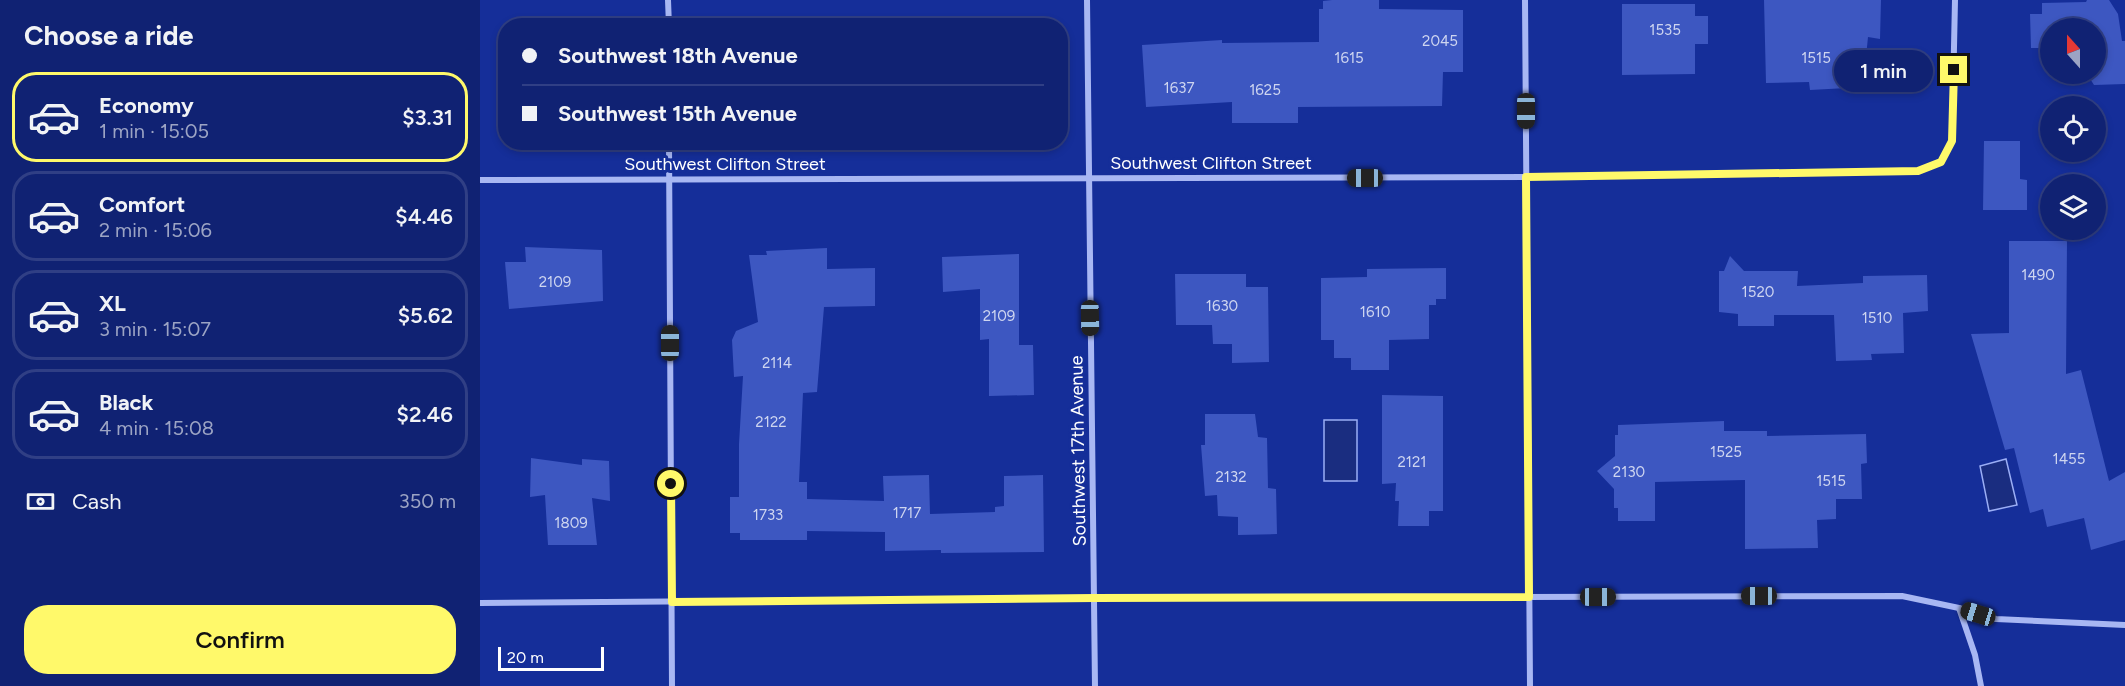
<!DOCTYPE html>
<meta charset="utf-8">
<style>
:root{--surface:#102273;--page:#1e2f7b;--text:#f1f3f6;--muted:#9ca4c4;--line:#303f85;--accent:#fff96a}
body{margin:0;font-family:Figtree,sans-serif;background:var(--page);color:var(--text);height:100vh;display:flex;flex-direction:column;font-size:22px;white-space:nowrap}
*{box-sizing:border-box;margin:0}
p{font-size:20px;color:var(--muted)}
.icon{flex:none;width:33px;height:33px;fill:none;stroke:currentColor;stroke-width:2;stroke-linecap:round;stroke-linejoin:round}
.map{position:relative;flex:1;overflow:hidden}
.drawer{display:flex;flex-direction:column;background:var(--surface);width:480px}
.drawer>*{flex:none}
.hud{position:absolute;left:18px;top:18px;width:570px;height:132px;border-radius:24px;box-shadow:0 3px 9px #0003,0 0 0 2px var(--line);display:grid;align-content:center;height:132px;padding:0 24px;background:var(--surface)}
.needle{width:39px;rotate:339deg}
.tools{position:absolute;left:1560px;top:18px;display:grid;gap:12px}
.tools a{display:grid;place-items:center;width:66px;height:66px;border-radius:50%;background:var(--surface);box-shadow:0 3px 9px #0003,0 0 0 2px var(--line);font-size:30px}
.scale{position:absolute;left:18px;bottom:15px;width:106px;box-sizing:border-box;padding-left:6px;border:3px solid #fff;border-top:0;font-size:16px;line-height:21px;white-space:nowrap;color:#fff;-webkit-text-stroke:4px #152e99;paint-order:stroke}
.end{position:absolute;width:27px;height:27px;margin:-14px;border:8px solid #fff96a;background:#111;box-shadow:0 0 0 3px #111}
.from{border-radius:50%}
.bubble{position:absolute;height:42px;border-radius:21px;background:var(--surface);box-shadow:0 3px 9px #0003,0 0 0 2px var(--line);font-size:20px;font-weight:600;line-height:42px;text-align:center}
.car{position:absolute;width:18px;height:36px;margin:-18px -9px;border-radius:8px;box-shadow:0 0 4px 2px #0007;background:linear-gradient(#222 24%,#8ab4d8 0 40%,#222 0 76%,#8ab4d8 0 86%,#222 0)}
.hud b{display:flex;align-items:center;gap:21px;height:57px;font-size:22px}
.hud b+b{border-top:2px solid var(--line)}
.hud i{width:15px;height:15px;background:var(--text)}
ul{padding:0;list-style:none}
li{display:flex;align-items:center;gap:18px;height:90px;margin:0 12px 9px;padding:0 12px;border:3px solid var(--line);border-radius:24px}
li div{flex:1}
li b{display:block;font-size:22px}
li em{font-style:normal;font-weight:600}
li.selected{border-color:var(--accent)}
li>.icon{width:54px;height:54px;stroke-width:1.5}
h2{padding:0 24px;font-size:27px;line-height:72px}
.pay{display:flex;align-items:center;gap:15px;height:66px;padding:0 24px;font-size:22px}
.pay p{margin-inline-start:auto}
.action{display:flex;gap:12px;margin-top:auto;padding:12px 24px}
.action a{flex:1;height:69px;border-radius:24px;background:var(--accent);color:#111;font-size:24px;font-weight:600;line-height:69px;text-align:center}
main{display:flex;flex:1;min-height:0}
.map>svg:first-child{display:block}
.water{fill:#1a2d80;stroke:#9baef5;stroke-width:1.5}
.building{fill:#3d57c1}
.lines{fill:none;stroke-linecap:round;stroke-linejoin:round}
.minor{stroke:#a8b7f3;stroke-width:6}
.route{stroke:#fff96a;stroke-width:8}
.labels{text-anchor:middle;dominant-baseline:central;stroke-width:6;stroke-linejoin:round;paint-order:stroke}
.number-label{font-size:15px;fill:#ced5f0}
.street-label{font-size:18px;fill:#fff;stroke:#152e99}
</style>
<main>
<section class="drawer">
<h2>Choose a ride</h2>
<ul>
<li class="selected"><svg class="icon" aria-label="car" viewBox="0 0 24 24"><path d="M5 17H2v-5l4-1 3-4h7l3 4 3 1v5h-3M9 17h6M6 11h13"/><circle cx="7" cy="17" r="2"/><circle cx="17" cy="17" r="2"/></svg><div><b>Economy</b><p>1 min · 15:05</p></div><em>$3.31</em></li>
<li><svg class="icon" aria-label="car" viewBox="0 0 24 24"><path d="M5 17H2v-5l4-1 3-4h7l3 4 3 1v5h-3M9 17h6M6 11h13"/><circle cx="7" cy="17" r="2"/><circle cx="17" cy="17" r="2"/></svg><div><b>Comfort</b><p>2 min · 15:06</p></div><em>$4.46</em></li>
<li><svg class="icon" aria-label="car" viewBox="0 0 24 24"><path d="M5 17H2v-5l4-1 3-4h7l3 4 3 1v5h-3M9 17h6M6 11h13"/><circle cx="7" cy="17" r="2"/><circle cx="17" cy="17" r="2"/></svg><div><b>XL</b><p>3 min · 15:07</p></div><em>$5.62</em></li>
<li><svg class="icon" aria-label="car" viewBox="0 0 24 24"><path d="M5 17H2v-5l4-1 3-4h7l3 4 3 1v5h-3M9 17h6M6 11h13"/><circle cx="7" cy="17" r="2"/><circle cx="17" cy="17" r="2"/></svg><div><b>Black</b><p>4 min · 15:08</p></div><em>$2.46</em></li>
</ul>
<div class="pay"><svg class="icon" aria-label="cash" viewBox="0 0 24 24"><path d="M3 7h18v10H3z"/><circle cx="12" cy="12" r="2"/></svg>Cash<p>350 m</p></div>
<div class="action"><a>Confirm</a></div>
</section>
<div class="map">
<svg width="1645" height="686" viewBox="0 0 1645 686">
<rect width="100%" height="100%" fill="#152e99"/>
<!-- water -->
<g class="water">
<rect x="844" y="420" width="33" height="61"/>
<polygon points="1526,459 1537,505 1509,511 1500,466"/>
</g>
<!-- building -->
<g class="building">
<polygon points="852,0 899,0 899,9 983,10 983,72 963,72 962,106 818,107 818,123 752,123 752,102 666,107 662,45 742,40 742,43 839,42 839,9 843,9 843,1"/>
<polygon points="1284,0 1401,0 1400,39 1388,37 1384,77 1367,78 1367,88 1330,90 1329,82 1286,83"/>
<polygon points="1607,0 1629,0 1638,14 1642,41 1645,41 1645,84 1614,85 1607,74 1616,74 1616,28 1570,28 1570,48 1551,48 1550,14 1562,14 1562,3 1606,2"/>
<polygon points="1142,4 1215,4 1215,16 1228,16 1228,44 1215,44 1215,74 1142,75"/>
<polygon points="1504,141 1540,141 1540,179 1547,180 1547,210 1503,210"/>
<polygon points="1529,241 1587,241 1586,374 1601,370 1629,481 1645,472 1645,540 1611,550 1604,518 1567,527 1563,509 1550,513 1534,448 1525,450 1491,334 1529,333"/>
<polygon points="45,247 122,250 123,301 29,309 25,262 46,262"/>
<polygon points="347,248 347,269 395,268 395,306 344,307 337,392 323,393 319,482 327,482 327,499 404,501 403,476 449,475 450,514 515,512 515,507 524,506 524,476 563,475 564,552 461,553 461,550 405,551 405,532 327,531 327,540 260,540 260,533 250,533 250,497 259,497 259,444 263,376 254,377 252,340 256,331 278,322 269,255 287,255 286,251"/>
<polygon points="539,254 539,345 553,345 554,395 509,396 509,339 500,340 500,289 463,292 462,257"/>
<polygon points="1250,256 1264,271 1318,271 1317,286 1383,283 1383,276 1447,275 1448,311 1423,313 1424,353 1391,354 1392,360 1356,361 1354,315 1294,315 1294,326 1258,326 1258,314 1239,312 1239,271 1244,271"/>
<polygon points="966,268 966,299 956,299 956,305 949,305 949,339 909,340 909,370 871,370 871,358 854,358 854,340 841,340 841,278 887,277 887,269"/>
<polygon points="695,274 766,274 766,287 788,287 789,362 752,363 752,344 733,344 732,325 696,325"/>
<polygon points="902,395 963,396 963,511 949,511 949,526 918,526 919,501 915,501 916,483 902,484"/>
<polygon points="725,414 775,414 778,437 787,438 788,488 796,489 797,534 758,535 758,517 738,516 737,495 725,496 721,445 725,445"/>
<polygon points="1244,421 1244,431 1287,431 1287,436 1386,434 1387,463 1381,464 1382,499 1356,499 1356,519 1337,520 1338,548 1265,549 1265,480 1175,482 1175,521 1138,521 1138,508 1134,508 1134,489 1117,471 1135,456 1135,435 1138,435 1138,425"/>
<polygon points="51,458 102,465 102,459 129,461 130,501 112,498 117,545 68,545 65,495 50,497"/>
</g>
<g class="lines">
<!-- minor -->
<g class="minor">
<polyline points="188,0 189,26"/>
<polyline points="607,0 615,686"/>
<polyline points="1045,0 1050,686"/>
<polyline points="189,142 192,686"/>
<polyline points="0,180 1046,177 1438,171 1461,162 1472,141 1475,0"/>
<polyline points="0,603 615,598 1422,596 1479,608 1516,619 1645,625"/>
<polyline points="1479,608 1495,655 1501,686"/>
</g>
</g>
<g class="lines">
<!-- route -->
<polyline class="route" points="191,484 192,602 615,598 1049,597 1046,177 1438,171 1461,162 1472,141 1474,70"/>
</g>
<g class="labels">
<!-- number labels -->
<g class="number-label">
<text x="1185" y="30">1535</text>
<text x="960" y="41">2045</text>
<text x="869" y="58">1615</text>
<text x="1336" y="58">1515</text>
<text x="699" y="88">1637</text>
<text x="785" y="90">1625</text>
<text x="1558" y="275">1490</text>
<text x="75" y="282">2109</text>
<text x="1278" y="292">1520</text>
<text x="742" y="306">1630</text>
<text x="895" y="312">1610</text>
<text x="519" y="316">2109</text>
<text x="1397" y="318">1510</text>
<text x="297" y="363">2114</text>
<text x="291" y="422">2122</text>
<text x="1246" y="452">1525</text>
<text x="1589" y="459">1455</text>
<text x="932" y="462">2121</text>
<text x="1149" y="472">2130</text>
<text x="751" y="477">2132</text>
<text x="1351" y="481">1515</text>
<text x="427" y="513">1717</text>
<text x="288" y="515">1733</text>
<text x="91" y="523">1809</text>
</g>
<!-- street labels -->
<g class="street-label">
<text x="731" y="163">Southwest Clifton Street</text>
<text x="245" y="164">Southwest Clifton Street</text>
<text transform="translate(598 451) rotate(-91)">Southwest 17th Avenue</text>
</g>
</g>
</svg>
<div class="tools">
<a><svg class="needle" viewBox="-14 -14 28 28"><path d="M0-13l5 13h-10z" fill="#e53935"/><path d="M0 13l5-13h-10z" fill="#9ca4c4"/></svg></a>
<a><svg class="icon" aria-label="locate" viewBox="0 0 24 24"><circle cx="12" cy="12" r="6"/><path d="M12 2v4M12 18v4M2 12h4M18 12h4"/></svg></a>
<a><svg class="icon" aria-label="layers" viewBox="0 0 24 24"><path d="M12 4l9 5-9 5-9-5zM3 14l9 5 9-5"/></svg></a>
</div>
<div class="scale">20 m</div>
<i class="end from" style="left:191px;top:484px"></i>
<i class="end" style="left:1474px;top:70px"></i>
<div class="bubble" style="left:1354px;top:50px;width:99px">1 min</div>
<i class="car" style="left:1046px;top:111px;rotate:180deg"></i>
<i class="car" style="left:885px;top:178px;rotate:270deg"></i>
<i class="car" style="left:610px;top:318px;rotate:179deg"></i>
<i class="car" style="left:190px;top:343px;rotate:0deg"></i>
<i class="car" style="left:1279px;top:596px;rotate:270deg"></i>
<i class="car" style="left:1118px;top:597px;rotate:90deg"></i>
<i class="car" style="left:1498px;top:614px;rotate:287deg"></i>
<div class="hud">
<b><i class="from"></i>Southwest 18th Avenue</b>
<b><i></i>Southwest 15th Avenue</b>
</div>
</div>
</main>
